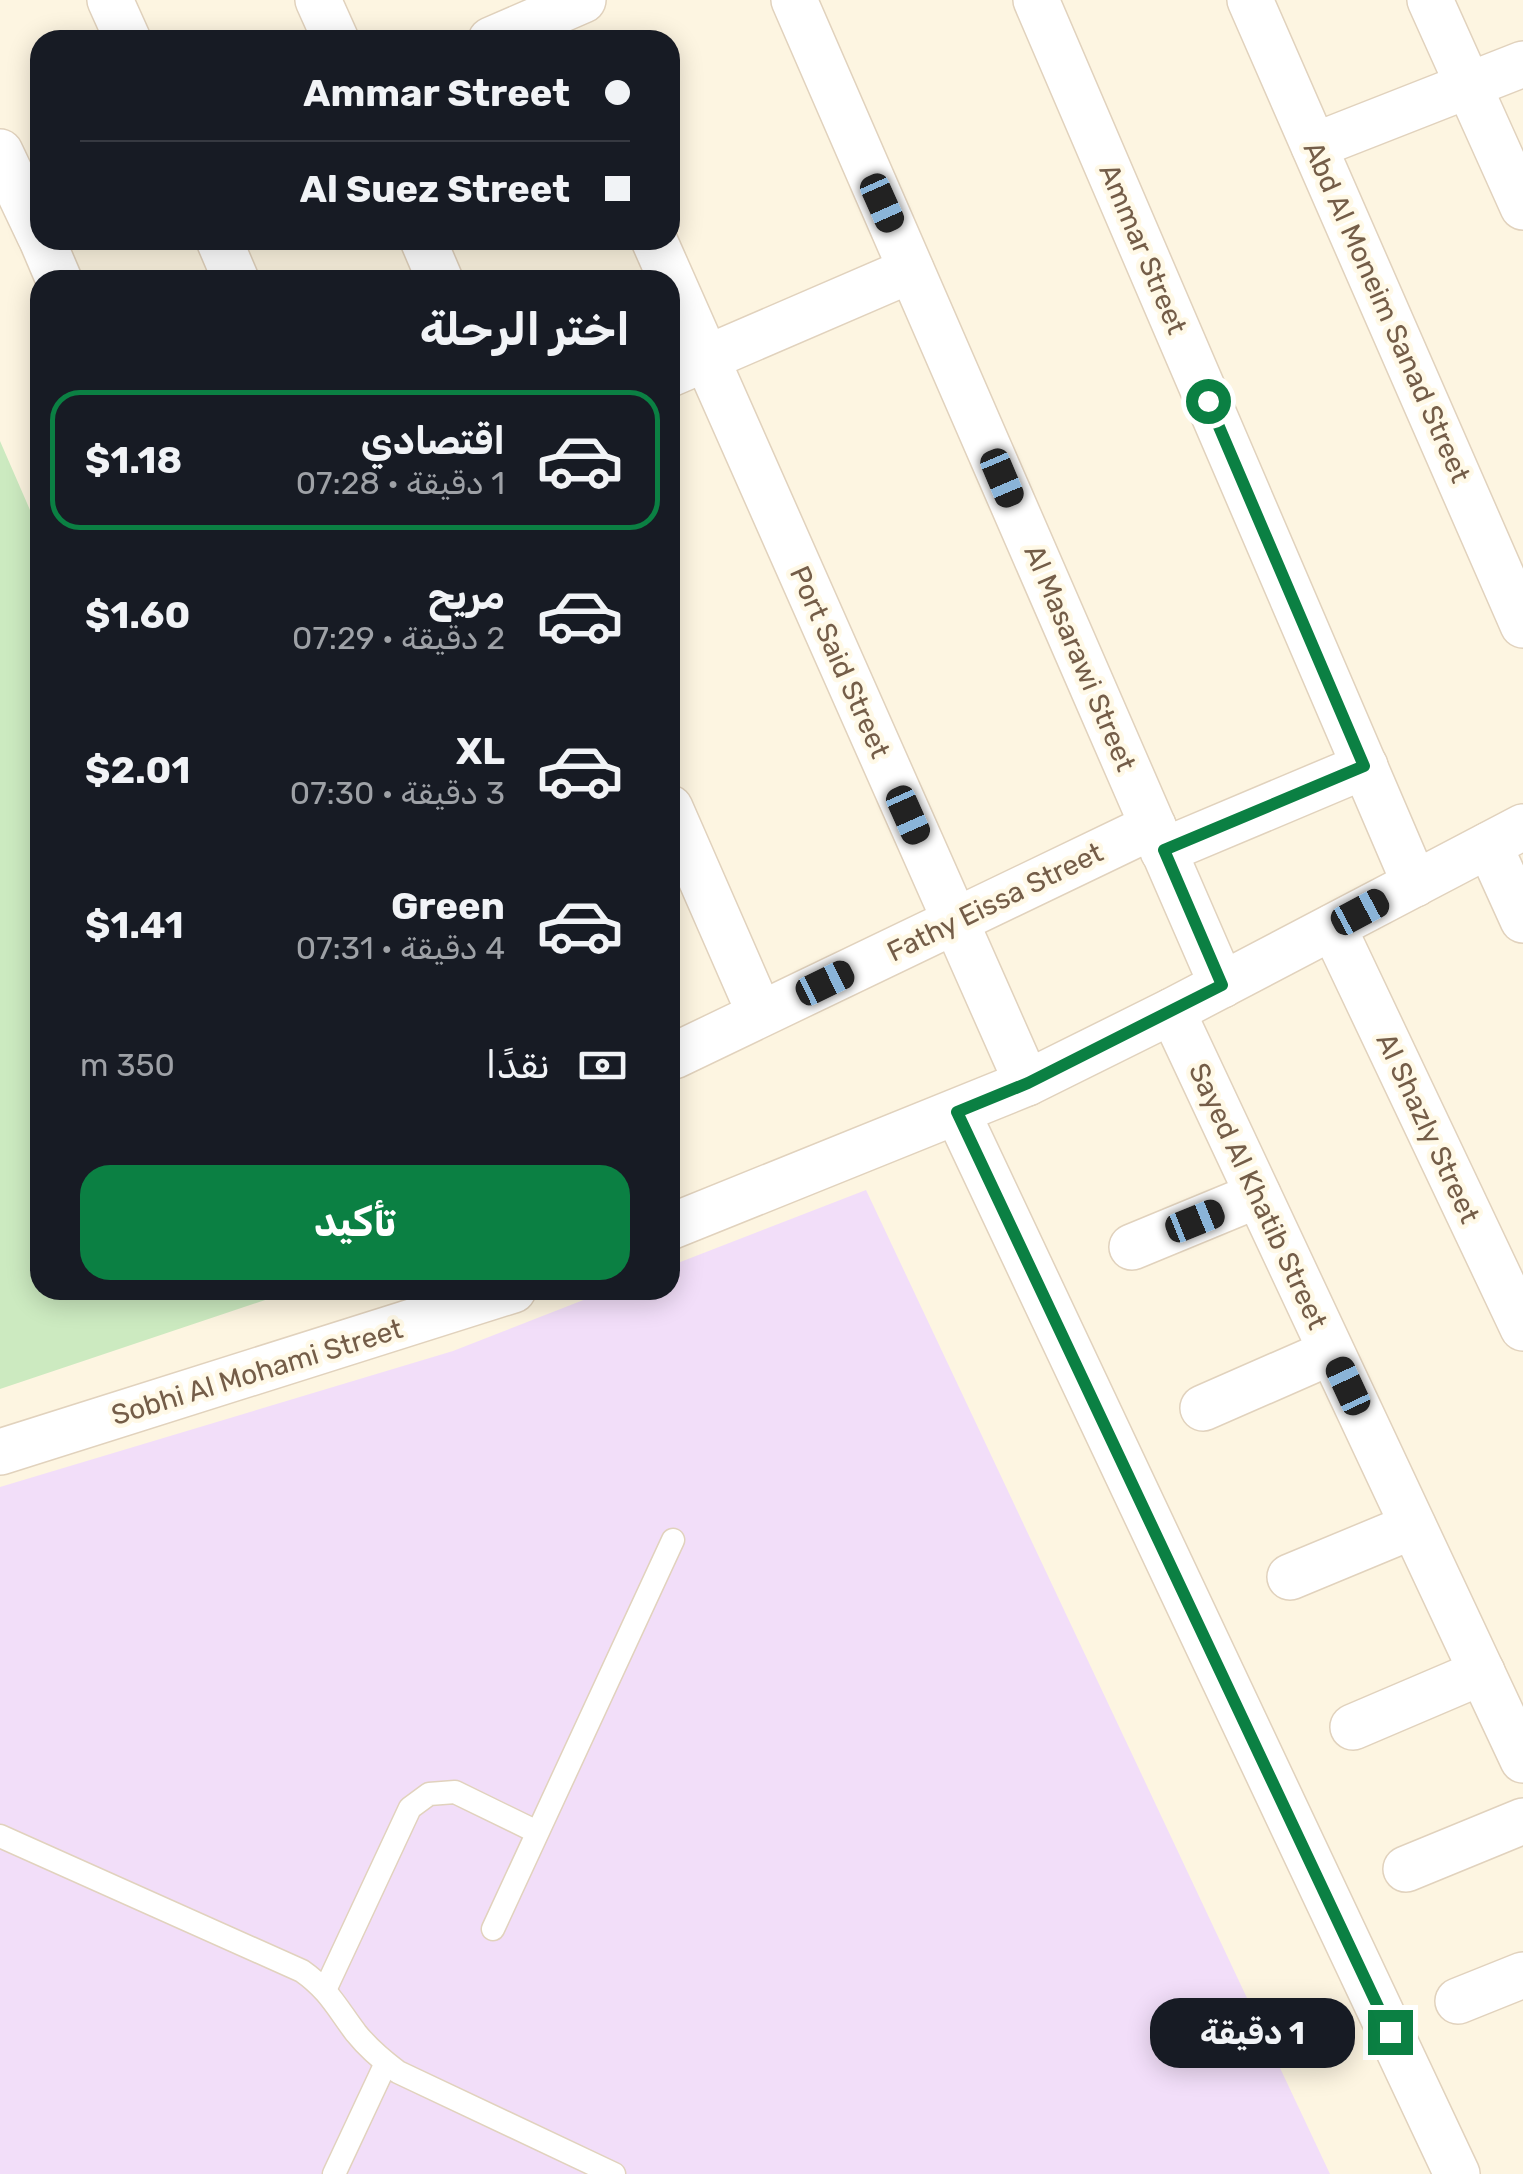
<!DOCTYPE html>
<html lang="ar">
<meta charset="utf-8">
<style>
:root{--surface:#171b24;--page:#242831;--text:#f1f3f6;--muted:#9ea1a6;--line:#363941;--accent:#0b8043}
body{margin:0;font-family:Rubik,Cairo,sans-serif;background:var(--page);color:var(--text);direction:rtl;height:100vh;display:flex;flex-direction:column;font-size:38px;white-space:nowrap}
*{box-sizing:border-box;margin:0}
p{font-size:32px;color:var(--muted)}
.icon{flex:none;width:55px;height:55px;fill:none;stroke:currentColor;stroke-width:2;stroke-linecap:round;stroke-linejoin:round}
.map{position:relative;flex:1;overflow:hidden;direction:ltr}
.details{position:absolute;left:30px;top:270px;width:650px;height:1030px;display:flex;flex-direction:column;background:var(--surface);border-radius:30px;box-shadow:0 5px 25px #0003;direction:rtl}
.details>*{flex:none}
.hud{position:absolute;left:30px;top:30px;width:650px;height:220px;border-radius:30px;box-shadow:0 5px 25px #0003;direction:rtl;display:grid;align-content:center;height:220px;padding:0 50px;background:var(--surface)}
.end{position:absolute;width:45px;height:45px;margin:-22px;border:12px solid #0b8043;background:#fff;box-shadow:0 0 0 5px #fff}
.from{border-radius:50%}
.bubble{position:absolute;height:70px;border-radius:30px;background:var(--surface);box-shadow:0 5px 25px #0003;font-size:32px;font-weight:700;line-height:70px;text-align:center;direction:rtl}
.car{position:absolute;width:30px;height:60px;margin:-30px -15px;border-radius:12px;box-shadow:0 0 8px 2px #0007;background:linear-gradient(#222 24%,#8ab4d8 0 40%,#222 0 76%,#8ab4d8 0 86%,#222 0)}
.hud b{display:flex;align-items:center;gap:35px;height:95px;font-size:38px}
.hud b+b{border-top:2px solid var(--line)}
.hud i{width:25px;height:25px;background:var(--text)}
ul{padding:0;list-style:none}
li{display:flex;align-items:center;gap:30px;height:140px;margin:0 20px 15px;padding:0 30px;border:5px solid transparent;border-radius:30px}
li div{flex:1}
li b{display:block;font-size:38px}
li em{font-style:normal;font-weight:700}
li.active{border-color:var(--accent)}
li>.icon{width:90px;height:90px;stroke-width:1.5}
h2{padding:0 50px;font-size:45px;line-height:120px}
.pay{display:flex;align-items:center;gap:25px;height:110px;padding:0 50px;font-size:38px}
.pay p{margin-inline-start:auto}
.action{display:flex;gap:20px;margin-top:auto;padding:20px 50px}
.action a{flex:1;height:115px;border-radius:30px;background:var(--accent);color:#fff;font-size:40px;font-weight:700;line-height:115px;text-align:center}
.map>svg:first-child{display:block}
.education{fill:#f2def9}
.green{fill:#cceac0}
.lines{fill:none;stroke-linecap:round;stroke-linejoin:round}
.lane-casing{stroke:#e1d2bd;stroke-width:25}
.street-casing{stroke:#e1d2bd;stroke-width:48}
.lane{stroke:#fff;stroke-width:22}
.street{stroke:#fff;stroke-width:45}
.route{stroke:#0b8043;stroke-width:12}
.labels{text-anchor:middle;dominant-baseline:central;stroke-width:9;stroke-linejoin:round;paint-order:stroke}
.street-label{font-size:28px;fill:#745d48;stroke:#fff9e7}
</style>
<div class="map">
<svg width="1523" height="2174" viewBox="0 0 1523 2174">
<rect width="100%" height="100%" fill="#fdf5e1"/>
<!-- education -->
<polygon class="education" points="866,1190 1330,2174 0,2174 0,1487 453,1351 609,1290 670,1290 670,1266"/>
<!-- green -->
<polygon class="green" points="0,441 40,533 40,1290 295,1290 0,1389"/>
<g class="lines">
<!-- lane casing -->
<g class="lane-casing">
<g id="lane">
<path d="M0,1836l302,135c27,19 35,37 54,62 12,15 26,27 42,39l216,102"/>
<polyline points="493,1929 673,1540"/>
<polyline points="325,1990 410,1808 429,1794 455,1792 537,1832"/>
<polyline points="334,2174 386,2063"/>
</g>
</g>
<!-- street casing -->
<g class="street-casing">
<g id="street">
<polyline points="110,0 128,40"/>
<polyline points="318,0 336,40"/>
<polyline points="794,0 1222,985"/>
<polyline points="1036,0 1415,884"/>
<polyline points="1250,0 1523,625"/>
<polyline points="1430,0 1523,207"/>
<polyline points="491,40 583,0"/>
<polyline points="1314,146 1523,64"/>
<polyline points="0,152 40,236"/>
<polyline points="42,240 59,280"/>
<polyline points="219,240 236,280"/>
<polyline points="423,240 440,280"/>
<polyline points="654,240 1027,1083"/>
<polyline points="670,374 911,270"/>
<polyline points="670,808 760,1014"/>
<polyline points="1489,845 1523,920"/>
<polyline points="1163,851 1365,766"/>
<polyline points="1333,927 1523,1328"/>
<polyline points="1172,1011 1523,1760"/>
<polyline points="674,1056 1153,826"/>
<polyline points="957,1112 1457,2174"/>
<polyline points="670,1227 1027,1083 1172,1011 1523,827"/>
<polyline points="1132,1247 1258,1195"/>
<polyline points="1203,1408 1331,1352"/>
<polyline points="0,1452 513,1290"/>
<polyline points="1290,1577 1413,1526"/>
<polyline points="1353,1727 1482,1672"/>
<polyline points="1406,1869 1523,1821"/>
<polyline points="1458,2001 1523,1975"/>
</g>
</g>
<!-- lane -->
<use href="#lane" class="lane"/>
<!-- street -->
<use href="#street" class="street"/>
</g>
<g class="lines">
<!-- route -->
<polyline class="route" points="1208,401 1364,766 1164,850 1222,985 1028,1083 957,1112 1390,2032"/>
</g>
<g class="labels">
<!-- street labels -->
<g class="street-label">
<text transform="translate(1143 249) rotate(67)">Ammar Street</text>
<text transform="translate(1387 312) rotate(66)">Abd Al Moneim Sanad Street</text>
<text transform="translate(1080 658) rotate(67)">Al Masarawi Street</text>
<text transform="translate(840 662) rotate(66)">Port Said Street</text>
<text transform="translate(995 902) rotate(-26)">Fathy Eissa Street</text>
<text transform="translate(1428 1128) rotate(65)">Al Shazly Street</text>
<text transform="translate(1258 1196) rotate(65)">Sayed Al Khatib Street</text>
<text transform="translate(257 1372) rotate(-17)">Sobhi Al Mohami Street</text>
</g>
</g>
</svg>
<i class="end from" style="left:1208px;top:401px"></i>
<i class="end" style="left:1390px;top:2032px"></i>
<div class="bubble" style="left:1150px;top:1998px;width:205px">1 دقيقة</div>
<i class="car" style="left:882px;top:203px;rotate:156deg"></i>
<i class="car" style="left:1002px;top:478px;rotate:157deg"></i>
<i class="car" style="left:908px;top:815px;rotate:156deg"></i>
<i class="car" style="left:1360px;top:912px;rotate:62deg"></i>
<i class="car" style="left:825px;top:983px;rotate:64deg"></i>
<i class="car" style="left:1195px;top:1221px;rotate:68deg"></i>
<i class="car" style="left:1348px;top:1386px;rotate:335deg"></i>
<div class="hud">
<b><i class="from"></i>Ammar Street</b>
<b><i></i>Al Suez Street</b>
</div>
<section class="details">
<h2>اختر الرحلة</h2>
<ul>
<li class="active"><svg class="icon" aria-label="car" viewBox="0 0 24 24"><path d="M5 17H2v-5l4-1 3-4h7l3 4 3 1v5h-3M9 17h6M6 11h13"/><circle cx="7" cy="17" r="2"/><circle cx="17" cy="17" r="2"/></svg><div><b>اقتصادي</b><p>1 دقيقة · 07:28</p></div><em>$1.18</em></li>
<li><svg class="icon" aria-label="car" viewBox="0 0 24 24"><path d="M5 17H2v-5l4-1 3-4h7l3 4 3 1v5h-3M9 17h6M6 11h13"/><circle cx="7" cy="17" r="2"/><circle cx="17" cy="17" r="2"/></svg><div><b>مريح</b><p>2 دقيقة · 07:29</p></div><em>$1.60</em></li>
<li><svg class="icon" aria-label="car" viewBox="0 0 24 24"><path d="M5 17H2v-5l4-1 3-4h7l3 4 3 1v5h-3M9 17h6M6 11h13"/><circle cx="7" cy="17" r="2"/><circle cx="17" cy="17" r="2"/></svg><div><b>XL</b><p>3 دقيقة · 07:30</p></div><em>$2.01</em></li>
<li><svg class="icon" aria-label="car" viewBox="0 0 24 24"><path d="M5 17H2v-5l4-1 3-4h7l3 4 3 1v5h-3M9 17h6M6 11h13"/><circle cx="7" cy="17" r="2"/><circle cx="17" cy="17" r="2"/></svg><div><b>Green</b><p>4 دقيقة · 07:31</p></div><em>$1.41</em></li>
</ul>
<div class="pay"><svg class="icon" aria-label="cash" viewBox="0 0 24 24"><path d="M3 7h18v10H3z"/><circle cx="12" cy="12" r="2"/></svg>نقدًا<p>350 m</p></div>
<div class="action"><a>تأكيد</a></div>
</section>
</div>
